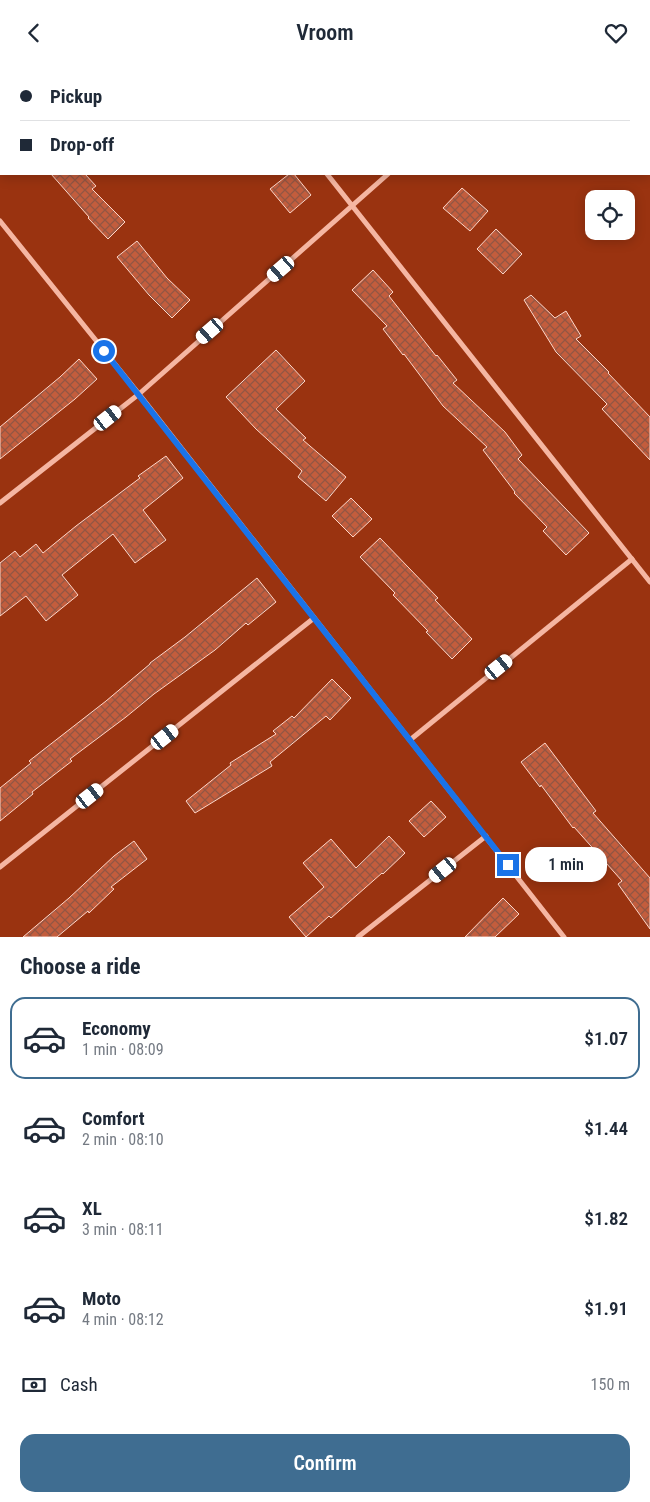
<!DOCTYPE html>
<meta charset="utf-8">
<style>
:root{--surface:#fff;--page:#f2f2f3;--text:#1f2937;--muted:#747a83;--line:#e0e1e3;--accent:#3f6d91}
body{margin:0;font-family:"Roboto Condensed",sans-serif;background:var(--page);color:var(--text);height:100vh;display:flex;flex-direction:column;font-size:19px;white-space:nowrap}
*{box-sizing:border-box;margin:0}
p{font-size:16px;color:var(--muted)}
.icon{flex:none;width:28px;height:28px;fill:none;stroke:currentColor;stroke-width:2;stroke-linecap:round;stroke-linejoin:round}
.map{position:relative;height:872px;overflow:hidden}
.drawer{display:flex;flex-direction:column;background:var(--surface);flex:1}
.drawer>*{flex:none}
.hud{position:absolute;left:0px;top:0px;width:650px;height:110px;box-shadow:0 2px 12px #0003;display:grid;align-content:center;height:110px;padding:0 20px;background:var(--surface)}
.buttons{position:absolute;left:585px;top:125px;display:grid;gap:10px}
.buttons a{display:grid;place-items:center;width:50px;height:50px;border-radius:10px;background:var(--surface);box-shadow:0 2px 12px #0003;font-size:25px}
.end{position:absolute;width:22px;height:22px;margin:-11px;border:6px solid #1a73e8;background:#fff;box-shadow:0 0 0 2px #fff}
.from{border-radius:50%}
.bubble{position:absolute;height:35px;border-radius:15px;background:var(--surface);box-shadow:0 2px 12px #0003;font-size:16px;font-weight:600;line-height:35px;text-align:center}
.car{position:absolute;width:15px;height:30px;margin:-15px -8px;border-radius:6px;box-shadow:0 0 4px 1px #0007;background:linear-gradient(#fff 24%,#345 0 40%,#fff 0 76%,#345 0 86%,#fff 0)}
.hud b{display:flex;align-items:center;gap:18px;height:48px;font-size:19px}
.hud b+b{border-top:1px solid var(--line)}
.hud i{width:12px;height:12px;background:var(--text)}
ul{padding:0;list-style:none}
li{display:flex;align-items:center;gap:15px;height:82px;margin:0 10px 8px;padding:0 10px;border:2px solid transparent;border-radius:15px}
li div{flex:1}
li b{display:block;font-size:19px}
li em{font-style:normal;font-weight:600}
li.on{border-color:var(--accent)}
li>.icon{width:45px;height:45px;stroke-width:1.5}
h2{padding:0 20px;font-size:22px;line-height:60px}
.pay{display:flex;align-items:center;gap:12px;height:55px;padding:0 20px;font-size:19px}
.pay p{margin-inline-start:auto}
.action{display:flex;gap:10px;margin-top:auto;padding:10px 20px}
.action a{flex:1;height:58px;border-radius:15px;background:var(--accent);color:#fff;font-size:20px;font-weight:600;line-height:58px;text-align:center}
header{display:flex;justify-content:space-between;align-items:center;height:65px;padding:0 20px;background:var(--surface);font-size:22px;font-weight:600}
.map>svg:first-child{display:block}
.building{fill:url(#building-cross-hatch);stroke:#fed7ca}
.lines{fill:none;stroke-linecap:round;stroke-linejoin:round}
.street{stroke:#f5b6a2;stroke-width:5}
.route{stroke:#1a73e8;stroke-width:6}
</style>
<header><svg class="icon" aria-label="back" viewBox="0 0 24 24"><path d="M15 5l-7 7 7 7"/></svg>Vroom<svg class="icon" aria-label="heart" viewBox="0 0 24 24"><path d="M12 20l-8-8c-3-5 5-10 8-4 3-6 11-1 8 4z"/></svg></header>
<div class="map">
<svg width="650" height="872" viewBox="0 0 650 872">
<defs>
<pattern id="building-cross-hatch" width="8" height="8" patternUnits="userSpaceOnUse" patternTransform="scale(1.25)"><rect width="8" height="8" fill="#c35d3d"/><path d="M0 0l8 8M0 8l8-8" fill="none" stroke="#935643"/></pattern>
</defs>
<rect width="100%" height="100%" fill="#9a3310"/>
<!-- building -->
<g class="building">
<polygon points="51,109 85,109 96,121 92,124 125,157 108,174 88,153 89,152"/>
<polygon points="289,109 294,109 311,130 290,148 270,124"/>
<polygon points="462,123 488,146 470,166 443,143"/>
<polygon points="496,164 522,189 503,209 477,184"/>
<polygon points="137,176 167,213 190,235 172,253 149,230 117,192"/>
<polygon points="373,205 393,227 389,231 436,291 437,290 457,315 453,318 505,367 522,390 518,394 589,468 566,490 543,466 547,462 514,428 515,427 483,385 487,382 443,341 404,289 403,290 383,264 387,261 352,225"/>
<polygon points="531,230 555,253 566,246 581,271 576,274 609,307 608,308 650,352 650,395 602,344 607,339 556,287 524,235"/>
<polygon points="276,285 305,316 276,344 306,373 303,375 346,412 326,436 298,412 302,406 256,364 226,332"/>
<polygon points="79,294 97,314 75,334 0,394 0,362 60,312"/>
<polygon points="166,391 183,413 143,445 166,475 135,498 113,469 62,510 78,530 46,556 26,531 0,551 0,498 15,486 20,492 36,479 43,488 76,461 140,413 138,411"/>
<polygon points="351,433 372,454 353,472 332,451"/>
<polygon points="380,473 438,533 435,535 472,574 452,594 426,567 428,566 393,530 395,528 360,492"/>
<polygon points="257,513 276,537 248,560 246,558 215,585 154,629 126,652 70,694 72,696 32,727 33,729 0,756 0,723 31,698 29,696 106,636 150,599 150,598 185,572"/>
<polygon points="332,614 351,633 330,655 326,651 270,697 272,701 195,748 186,736 231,700 230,698 276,669 273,666 292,651 294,653"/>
<polygon points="545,678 596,746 593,748 650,813 650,864 618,819 622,816 574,762 573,763 541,720 540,722 521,697"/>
<polygon points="431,736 446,752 424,772 409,756"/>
<polygon points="389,771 405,788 383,809 382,808 331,853 329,851 306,872 289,852 324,822 303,798 331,774 356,803"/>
<polygon points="134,776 147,794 111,822 114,824 89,848 88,846 57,872 23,872 69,833 114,791"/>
<polygon points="503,833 519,849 495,872 465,872"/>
</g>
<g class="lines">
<!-- street -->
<g class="street">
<polyline points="239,0 240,1"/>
<polyline points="613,0 614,1"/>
<polyline points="505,1 506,0"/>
<polyline points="649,37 650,38"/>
<polyline points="327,109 650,517"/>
<polyline points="0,156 139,329 564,872"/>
<polyline points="0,438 139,329 388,109"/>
<polyline points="410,675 632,494"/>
<polyline points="0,802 314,553"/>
<polyline points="358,872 486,771"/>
</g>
</g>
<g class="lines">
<!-- route -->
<polyline class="route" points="104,286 508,800"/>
</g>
</svg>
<div class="buttons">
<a><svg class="icon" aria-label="locate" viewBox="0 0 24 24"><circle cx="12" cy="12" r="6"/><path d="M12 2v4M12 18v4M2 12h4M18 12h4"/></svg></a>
</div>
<i class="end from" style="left:104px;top:286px"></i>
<i class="end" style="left:508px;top:800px"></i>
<div class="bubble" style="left:525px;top:782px;width:82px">1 min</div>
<i class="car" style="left:281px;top:204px;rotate:229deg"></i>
<i class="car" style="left:210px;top:266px;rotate:229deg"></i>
<i class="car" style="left:108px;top:353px;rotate:52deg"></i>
<i class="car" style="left:499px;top:602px;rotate:51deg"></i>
<i class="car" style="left:165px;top:672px;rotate:52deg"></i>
<i class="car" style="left:90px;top:731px;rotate:52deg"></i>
<i class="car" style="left:443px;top:805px;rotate:231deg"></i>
<div class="hud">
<b><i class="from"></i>Pickup</b>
<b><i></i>Drop-off</b>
</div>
</div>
<section class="drawer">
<h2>Choose a ride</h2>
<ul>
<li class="on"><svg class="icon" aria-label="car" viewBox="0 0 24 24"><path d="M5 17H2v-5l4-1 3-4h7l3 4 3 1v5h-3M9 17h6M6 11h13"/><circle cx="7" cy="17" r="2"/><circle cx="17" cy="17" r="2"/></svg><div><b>Economy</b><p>1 min · 08:09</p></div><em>$1.07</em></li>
<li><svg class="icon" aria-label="car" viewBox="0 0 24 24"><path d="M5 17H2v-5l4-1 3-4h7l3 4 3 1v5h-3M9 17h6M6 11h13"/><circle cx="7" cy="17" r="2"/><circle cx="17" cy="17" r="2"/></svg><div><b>Comfort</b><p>2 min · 08:10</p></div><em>$1.44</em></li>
<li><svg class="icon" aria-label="car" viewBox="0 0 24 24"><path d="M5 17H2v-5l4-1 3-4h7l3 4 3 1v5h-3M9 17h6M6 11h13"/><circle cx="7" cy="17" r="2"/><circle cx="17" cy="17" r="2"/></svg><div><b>XL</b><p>3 min · 08:11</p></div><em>$1.82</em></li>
<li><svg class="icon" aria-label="car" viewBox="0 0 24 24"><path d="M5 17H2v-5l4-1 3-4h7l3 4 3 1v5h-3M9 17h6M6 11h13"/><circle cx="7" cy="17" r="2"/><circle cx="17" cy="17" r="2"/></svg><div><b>Moto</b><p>4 min · 08:12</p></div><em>$1.91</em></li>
</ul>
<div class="pay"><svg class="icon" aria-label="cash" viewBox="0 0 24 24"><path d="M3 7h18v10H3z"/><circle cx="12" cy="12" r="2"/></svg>Cash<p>150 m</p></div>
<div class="action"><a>Confirm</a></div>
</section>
